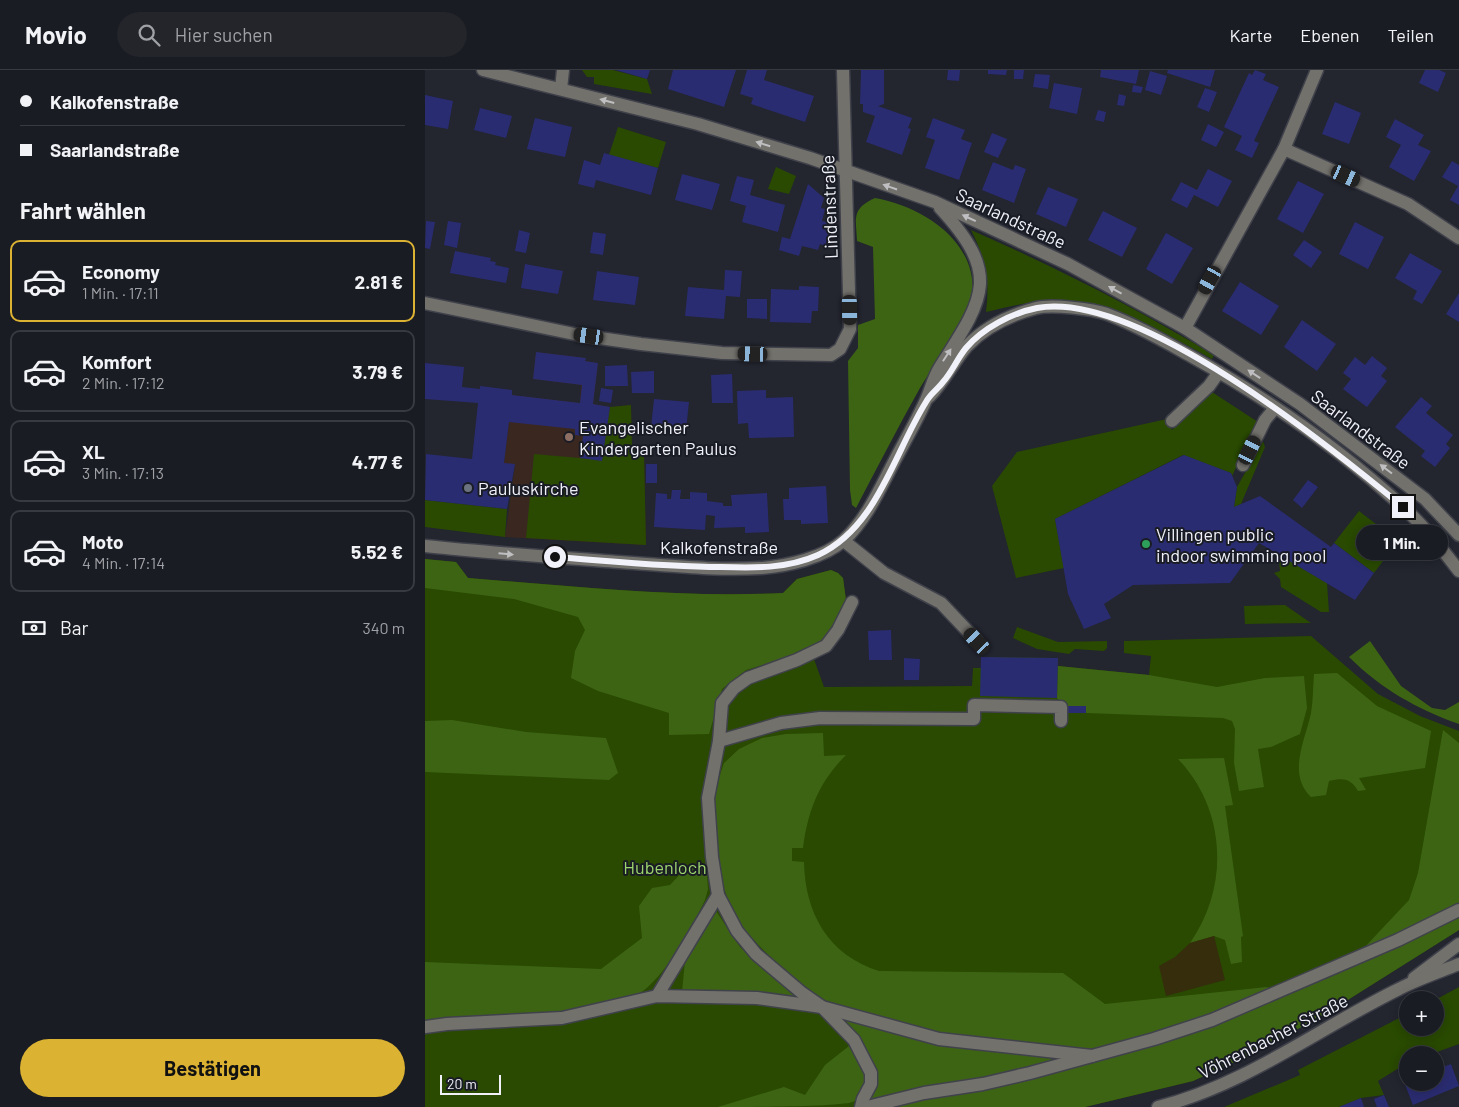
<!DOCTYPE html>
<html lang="de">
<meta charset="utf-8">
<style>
:root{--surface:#1a1c23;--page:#23252b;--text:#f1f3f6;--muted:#9fa1a6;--line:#383a41;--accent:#dcb233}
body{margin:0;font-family:Barlow,sans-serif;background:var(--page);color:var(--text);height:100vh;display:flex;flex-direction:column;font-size:19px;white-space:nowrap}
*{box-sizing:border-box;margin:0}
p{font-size:16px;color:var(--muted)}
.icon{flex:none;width:28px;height:28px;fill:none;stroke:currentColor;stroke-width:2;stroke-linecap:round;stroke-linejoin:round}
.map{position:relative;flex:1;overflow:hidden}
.side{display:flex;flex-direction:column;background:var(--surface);width:425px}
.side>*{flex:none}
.guide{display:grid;align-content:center;height:110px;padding:0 20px;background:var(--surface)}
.buttons{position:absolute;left:974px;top:921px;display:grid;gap:10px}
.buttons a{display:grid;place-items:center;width:45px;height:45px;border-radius:50%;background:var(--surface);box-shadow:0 2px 12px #0003,0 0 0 1px var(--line);font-size:25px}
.scale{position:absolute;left:15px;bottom:12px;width:61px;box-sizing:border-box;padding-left:5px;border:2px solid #f1f2f9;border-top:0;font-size:14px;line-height:18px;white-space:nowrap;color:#f1f2f9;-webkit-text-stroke:4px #1a1c25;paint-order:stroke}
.end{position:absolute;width:22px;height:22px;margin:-11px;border:6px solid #f1f2f9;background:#111;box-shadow:0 0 0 2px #111}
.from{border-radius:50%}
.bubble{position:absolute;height:35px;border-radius:18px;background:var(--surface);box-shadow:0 2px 12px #0003,0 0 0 1px var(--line);font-size:16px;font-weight:700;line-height:35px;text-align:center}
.car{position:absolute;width:15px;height:30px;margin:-15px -8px;border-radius:6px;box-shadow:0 0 4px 1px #0007;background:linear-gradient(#222 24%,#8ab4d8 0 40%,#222 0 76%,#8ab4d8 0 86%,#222 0)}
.guide b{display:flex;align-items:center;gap:18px;height:48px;font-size:19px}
.guide b+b{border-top:1px solid var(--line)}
.guide i{width:12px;height:12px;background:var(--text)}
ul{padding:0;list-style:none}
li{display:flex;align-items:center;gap:15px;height:82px;margin:0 10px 8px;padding:0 10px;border:2px solid var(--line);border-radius:10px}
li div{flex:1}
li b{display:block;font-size:19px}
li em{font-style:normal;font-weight:700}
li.selected{border-color:var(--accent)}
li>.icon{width:45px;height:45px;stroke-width:1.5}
h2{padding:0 20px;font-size:22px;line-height:60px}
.pay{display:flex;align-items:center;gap:12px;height:55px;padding:0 20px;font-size:19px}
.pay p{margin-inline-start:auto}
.button{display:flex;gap:10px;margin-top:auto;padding:10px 20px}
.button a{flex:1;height:58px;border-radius:30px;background:var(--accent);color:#111;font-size:20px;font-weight:700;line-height:58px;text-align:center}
header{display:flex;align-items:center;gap:30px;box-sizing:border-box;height:70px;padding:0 25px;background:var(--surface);border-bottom:1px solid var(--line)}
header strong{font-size:24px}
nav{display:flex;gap:28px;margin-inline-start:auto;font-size:18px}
.search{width:350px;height:45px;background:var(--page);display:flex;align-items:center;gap:12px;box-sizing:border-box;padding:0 18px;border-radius:28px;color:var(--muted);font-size:19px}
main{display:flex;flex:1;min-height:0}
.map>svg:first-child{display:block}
.education{fill:#3a2820}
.green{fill:#294a00}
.forest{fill:#3d6413}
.sand{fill:#352d0c}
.building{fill:#2a2c71}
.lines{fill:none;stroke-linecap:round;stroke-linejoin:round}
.minor-casing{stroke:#40424b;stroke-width:15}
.minor{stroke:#73716c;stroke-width:12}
.oneway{fill:#bfbec1}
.route{stroke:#f1f2f9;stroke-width:6}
.education-dot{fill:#8d6e63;stroke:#1a1c25;stroke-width:2}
.worship-dot{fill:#6b7280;stroke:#1a1c25;stroke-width:2}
.leisure-dot{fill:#2e9e5b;stroke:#1a1c25;stroke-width:2}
.labels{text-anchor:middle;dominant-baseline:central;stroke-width:4;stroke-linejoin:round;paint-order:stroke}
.street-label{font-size:18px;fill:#f1f2f9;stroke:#1a1c25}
.poi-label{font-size:18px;fill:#f1f2f9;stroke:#1a1c25;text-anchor:start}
.park-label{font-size:18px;fill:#9cd46d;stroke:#1a1c25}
</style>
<header>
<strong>Movio</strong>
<div class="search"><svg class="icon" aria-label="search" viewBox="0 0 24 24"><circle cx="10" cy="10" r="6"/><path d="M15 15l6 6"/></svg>Hier suchen</div>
<nav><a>Karte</a><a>Ebenen</a><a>Teilen</a></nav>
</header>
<main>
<section class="side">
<div class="guide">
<b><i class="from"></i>Kalkofenstraße</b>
<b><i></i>Saarlandstraße</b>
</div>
<h2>Fahrt wählen</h2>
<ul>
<li class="selected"><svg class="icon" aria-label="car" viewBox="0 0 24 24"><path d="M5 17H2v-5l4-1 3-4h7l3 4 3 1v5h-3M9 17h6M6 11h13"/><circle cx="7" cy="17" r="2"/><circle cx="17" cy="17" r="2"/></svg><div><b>Economy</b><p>1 Min. · 17:11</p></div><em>2.81 €</em></li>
<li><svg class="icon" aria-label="car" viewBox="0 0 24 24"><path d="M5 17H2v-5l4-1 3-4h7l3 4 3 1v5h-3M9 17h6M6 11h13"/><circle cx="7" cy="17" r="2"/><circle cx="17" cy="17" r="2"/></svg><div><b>Komfort</b><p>2 Min. · 17:12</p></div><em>3.79 €</em></li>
<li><svg class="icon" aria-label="car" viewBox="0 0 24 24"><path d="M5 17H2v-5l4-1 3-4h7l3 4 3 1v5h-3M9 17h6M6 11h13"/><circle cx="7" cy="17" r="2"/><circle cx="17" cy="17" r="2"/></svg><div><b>XL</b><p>3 Min. · 17:13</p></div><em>4.77 €</em></li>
<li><svg class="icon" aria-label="car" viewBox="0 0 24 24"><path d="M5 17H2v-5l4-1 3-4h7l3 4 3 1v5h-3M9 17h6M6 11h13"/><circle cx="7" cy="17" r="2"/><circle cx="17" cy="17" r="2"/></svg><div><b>Moto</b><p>4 Min. · 17:14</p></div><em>5.52 €</em></li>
</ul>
<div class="pay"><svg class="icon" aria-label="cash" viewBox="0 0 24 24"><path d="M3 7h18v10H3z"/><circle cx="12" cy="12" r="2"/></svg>Bar<p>340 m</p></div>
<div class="button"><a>Bestätigen</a></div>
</section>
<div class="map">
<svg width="1034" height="1037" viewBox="0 0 1034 1037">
<rect width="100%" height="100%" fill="#23252f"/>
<!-- education -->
<polygon class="education" points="111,282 161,288 160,291 173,293 168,334 185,337 206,335 207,381 219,382 221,475 80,467 90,395 79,393 87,325 155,333 156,315 108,309"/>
<!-- green -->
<g class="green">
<polygon points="157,0 188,0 222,9 227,24 169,14 169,7 162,7"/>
<polygon points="193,57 241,72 233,98 184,85"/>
<polygon points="351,97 371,106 364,124 343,119"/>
<path d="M546,160c84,37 165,78 243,125l-2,4c-56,-31 -117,-63 -184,-56 -14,2 -28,6 -42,9 4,-34 0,-52 -15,-82z"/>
<polygon points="787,322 833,352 807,406 806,403 758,385 630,449 639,498 591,508 567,416 592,382 742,349 747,360"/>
<polygon points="206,335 207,381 219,382 221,475 101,468 109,384 177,390 185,337"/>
<polygon points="838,371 840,377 816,434 809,437 812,417"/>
<polygon points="0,430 82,439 80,467 0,457"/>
<polygon points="934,441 973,471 949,503 909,473"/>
<path d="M0,489l31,3 12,16c104,8 210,20 315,15l14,-14 34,-9 7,3 5,5 3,22 -22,39 -14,9 14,39 148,-1 1,-18h8v-11l77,1v8l91,9 2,-19 -27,-3v-12l187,-5 67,58 42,22 39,15v199l-132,83 -77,42 -57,26 -108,26h-660z"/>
<polygon points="863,490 902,513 904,542 896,542 856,517 855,509 849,503 855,501 854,491"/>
<polygon points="860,535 886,553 820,554 819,536"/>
<polygon points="592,557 633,572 682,571 682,578 679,581 650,579 644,584 612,579 588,568"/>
<polygon points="1034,917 1034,974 1004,985 982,985 982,993 953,1011 959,1025 936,1028 914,1037 799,1037 875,1005 873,1000 982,944 982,958 1010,958 1010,930"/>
</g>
<!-- forest -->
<g class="forest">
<path d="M450,128c51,9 111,49 95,109 -6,24 -36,57 -50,81 -22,39 -43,80 -64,120l-4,-3 -2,-15 -2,-129 10,-13v-23l17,-6 -2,-72 -16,-6c-1,-23 -6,-32 18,-43z"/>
<path d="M0,489l31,3 12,16c104,8 210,20 315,15l14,-14 34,-9 7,3 5,5 3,22 -7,17 -15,22 -22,14 -56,17 -24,19 -13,45 -40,1v-22l-71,-22 -27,-13 4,-27 10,-21 -7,-13 -64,-18 -89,-11z"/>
<path d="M945,571l31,45 31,22 13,2 14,-8v22c-42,-15 -78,-35 -110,-67z"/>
<polygon points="633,596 724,605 792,617 840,608 879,606 882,638 875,664 846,677 833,679 839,717 814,721 809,693 810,659 807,651 798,648 661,643 661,636 640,636 632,628"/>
<path d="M912,603l40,33 54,25 -6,37 -66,10 7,12 -8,1c-8,-13 -15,-13 -29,-10l-3,14 -15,2c-24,-23 -6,-56 0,-84 2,-12 2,-26 3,-39z"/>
<polygon points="27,650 101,662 181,668 193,703 184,710 0,702 0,651"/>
<polygon points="1018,660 1034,673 1034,833 998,853 938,879 984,830 993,803"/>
<path d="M398,663l1,23 22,-1c-27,27 -38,55 -43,93h-11v13l12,1c1,51 24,93 75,109l184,2 42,31 162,-17 4,2 -61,26 -116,36 -155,-17 -115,-31 -37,-29 -44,-45 -13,-24 -8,-22 -5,-29 -3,-61 10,-30 15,-14 23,-11 24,-4z"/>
<path d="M799,688l9,47 -8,1 18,130 -2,1 1,25 -11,2 -6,-24 -11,-4 -24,7c40,-57 36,-134 -12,-184z"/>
<path d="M281,793l2,26 -3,11c-14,29 -37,72 -62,91 -38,28 -168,28 -218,32v-61l176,7 41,-31 -3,-32 13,-18 18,-3 15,-16z"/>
<polygon points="291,841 315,877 373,928 257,922 260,891 286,846"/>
<polygon points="1034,846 1034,860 902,943 825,985 768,1011 660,1037 464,1037 500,1028 565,1019 607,1009 711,981 771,962 842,933"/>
<path d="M413,945l110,31 26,4 93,7 -71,19 -128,25 10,-18c-6,-31 -18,-45 -40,-68z"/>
<path d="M424,976c13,15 27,42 4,56 -16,5 -112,5 -135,5l66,-20 21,8 20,-30z"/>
</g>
<!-- sand -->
<polygon class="sand" points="789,866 800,910 741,926 734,896 750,887 765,873"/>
<!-- building -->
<g class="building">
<polygon points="191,0 225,0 222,9"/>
<polygon points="248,0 311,0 299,37 243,19"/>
<polygon points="322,0 342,0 339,10 389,26 380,52 326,34 328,28 315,24"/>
<polygon points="436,0 459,0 459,34 453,36 487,48 483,58 486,59 477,85 441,72 450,46 438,42 438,34 435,34"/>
<polygon points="523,0 535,0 534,11 522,10"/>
<polygon points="563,0 582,0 581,5 563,4"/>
<polygon points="589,0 599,0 598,9 589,9"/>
<polygon points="676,0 714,0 711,14 675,7"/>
<polygon points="743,0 790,0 785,17 742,3"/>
<polygon points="830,0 841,4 838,10 854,17 829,71 834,73 827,88 810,80 817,66 799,57 824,3 827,5"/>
<polygon points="1000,0 1014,0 1021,3 1013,22 994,13"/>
<polygon points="725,1 742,6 736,25 720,20"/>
<polygon points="610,4 625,5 623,19 608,17"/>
<polygon points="629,13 657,18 652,44 624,38"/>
<polygon points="708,15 718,17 716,23 707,22"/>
<polygon points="780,18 792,22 784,42 772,37"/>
<polygon points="694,24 701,26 699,36 692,35"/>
<polygon points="0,25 28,31 23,59 0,55"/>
<polygon points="910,32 936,43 924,74 897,64"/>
<polygon points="55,38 87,46 81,68 49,60"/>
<polygon points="673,40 681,42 679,52 670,50"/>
<polygon points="110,48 147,57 140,87 102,79"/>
<polygon points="508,48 540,60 536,69 547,73 534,110 500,98 510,70 501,67"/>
<polygon points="970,49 999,65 993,75 1006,81 989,111 964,97 976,75 961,67"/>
<polygon points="783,54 799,62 791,77 776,70"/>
<polygon points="567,63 582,69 573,88 559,82"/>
<polygon points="179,83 233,98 226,125 171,110 169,118 153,114 159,90 175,95"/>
<polygon points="1027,91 1034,95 1034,135 1025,130 1033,116 1017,107"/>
<polygon points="568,92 588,100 590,95 601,99 589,133 557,120"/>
<polygon points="783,99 807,111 793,137 769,125 762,138 746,130 756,112 772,120"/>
<polygon points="257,104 295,114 287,140 250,130"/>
<polygon points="312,106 329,110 325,125 360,135 353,162 317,152 321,136 305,131"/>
<polygon points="873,111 899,124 878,163 852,149"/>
<polygon points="383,114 399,128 396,138 400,139 397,151 403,152 404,177 395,174 393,180 377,176 374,186 354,180 357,167 365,169"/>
<polygon points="623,117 653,129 641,157 611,144"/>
<polygon points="678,141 712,158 697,187 663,170"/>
<polygon points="1,151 10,152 5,179 0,178"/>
<polygon points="23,151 36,153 32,178 19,175"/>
<polygon points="930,152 959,167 943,199 914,184"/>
<polygon points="94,160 105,163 101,183 90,181"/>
<polygon points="168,162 181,164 178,185 165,183"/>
<polygon points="741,163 768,178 747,214 721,199"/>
<polygon points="879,170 897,182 886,198 868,185"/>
<polygon points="30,181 66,188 65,191 71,192 70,195 84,198 81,213 25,203"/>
<polygon points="985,183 1017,201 997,234 988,229 992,221 970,208"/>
<polygon points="100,194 138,201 133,224 96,218"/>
<polygon points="300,200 317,201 315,227 301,226 299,249 260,246 263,217 299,220"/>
<polygon points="172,201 214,207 210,235 168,230"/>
<polygon points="815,212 854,236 836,265 797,241"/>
<polygon points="374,216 394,217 393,241 387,241 386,253 345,252 346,219 374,220"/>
<polygon points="1034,223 1034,252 1021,244"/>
<polygon points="322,229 342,229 342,249 322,248"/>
<polygon points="877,250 911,274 892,301 859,277"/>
<polygon points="111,282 161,288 160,291 173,293 168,334 185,337 177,391 155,388 158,366 150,365 150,359 84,352 79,393 90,394 82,439 0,430 1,384 47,389 53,333 0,329 0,293 39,297 37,317 55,319 55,316 87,320 87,325 155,333 157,315 108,309"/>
<polygon points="947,286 962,298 956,306 962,311 942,337 918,319 926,309 918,303 930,287 940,295"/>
<polygon points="202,295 203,316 180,316 180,296"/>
<polygon points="229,301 229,323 207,323 206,302"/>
<polygon points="307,304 308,333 287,333 286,305"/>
<polygon points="176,318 188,320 186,333 174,331"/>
<polygon points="341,320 341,328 368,327 369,367 324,368 323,353 313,354 312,321"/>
<polygon points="996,327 1007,336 1001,343 1028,365 1021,374 1025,378 1010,397 996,386 1000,381 970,357"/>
<polygon points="229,329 264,332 261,360 226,357"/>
<polygon points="759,385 806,403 812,417 809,437 835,426 906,477 909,473 949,503 930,530 834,473 805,513 708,515 679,534 686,548 659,559 643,524 630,449"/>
<rect x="221" y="394" width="11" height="19"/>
<polygon points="883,410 893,417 877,438 868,430"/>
<polygon points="401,416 403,453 376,454 376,450 359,450 358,429 364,429 364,418"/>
<polygon points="247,420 256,420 255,429 265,429 265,422 282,423 282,431 298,433 298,436 307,436 306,425 342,423 344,462 320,463 320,457 289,458 290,446 281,445 280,460 229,457 231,423 242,424 242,429 246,429"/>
<polygon points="466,560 467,590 444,590 443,561"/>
<polygon points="556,587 633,588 632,628 555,626"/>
<polygon points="479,588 495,589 494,610 479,610"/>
<rect x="640" y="636" width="21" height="7"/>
<polygon points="1026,994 1034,1016 988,1035 979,1012 1010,1012 1010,1000"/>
<polygon points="959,1025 964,1037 952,1037 949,1029"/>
<polygon points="936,1028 939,1037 914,1037"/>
</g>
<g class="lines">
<!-- minor casing -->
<g class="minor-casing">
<g id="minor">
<polyline points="58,0 273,54 385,88 510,132 643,194 760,258 875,334 1000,429 1034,465"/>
<polyline points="136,19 138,0"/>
<polyline points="859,79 983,134 1034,168"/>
<polyline points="0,233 154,265 216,274 297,283 406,285 415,279 425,259 418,0"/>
<polyline points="760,258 859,79 892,0"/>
<path d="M504,327c15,-15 24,-35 38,-51 19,-20 43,-31 69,-38 16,-4 56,1 71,6 29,11 55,26 82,41 76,42 151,94 215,153 21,19 38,41 55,63"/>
<polyline points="747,351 784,316 794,302"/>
<polyline points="818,395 840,350 850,338"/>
<polyline points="419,471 459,503 516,533 552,571"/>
<path d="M0,476c65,7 129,11 194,16 47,3 95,9 142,6 26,-2 63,-10 83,-28 24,-22 37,-54 52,-82 10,-19 21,-38 30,-58 5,-11 7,-22 14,-33 44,-69 62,-92 0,-159"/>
<polyline points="427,532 413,560 401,576 372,590 323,608 309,618 297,633 294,671 283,728 287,787 293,825 312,861 331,884 377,923 397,937 429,970 446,1003 446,1014 438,1029 436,1037"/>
<polyline points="294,671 356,653 395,648 549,649 549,635 636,637 636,651"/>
<polyline points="989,908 1034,874"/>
<polyline points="232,926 293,825"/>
<polyline points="0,957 22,954 137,948 232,926 332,928 397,937 514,969 667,986"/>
<polyline points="442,1037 499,1023 558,1014 605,1003 729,969 787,950 973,870 1034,840"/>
<path d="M733,1037c88,-22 161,-79 241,-118 19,-10 40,-17 60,-25"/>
</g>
</g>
<!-- minor -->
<use href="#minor" class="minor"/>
</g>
<!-- one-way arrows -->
<defs><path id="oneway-solid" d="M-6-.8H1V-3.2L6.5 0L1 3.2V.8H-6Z" transform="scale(1.25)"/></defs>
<g class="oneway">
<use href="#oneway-solid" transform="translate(182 31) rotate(-165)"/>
<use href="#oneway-solid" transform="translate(338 74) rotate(-163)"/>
<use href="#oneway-solid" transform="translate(465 117) rotate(-161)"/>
<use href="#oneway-solid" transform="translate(544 148) rotate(-155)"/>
<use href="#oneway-solid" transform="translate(690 220) rotate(-151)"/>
<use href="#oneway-solid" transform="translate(522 285) rotate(-57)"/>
<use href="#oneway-solid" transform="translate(829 304) rotate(-146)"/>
<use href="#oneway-solid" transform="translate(961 399) rotate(-143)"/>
<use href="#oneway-solid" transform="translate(81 484) rotate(5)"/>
</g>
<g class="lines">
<!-- route -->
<path class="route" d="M130,487c55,4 110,10 166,10 32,1 66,2 97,-12 59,-27 76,-102 108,-153 4,-8 12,-13 17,-20 9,-10 14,-23 23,-34 17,-20 46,-35 71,-40 100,-18 291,137 366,199"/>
</g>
<!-- markers -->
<circle class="education-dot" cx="144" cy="367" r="5"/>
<circle class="worship-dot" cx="43" cy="418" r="5"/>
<circle class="leisure-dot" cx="721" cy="474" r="5"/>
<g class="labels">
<!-- street labels -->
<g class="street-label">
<text transform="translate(404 137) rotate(-92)">Lindenstraße</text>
<text transform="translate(586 148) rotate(25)">Saarlandstraße</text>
<text transform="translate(936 359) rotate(37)">Saarlandstraße</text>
<text x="294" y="477">Kalkofenstraße</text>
<text transform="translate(848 966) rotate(-27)">Vöhrenbacher Straße</text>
</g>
<!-- poi labels -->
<g class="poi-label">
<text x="154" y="357">Evangelischer<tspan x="154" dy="21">Kindergarten Paulus</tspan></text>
<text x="53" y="418">Pauluskirche</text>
<text x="731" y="464">Villingen public<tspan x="731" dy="21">indoor swimming pool</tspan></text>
</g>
<!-- park labels -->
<g class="park-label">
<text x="240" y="797">Hubenloch</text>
</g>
</g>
</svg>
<div class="buttons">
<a>+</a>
<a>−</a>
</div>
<div class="scale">20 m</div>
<i class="end from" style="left:130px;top:487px"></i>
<i class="end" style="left:978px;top:437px"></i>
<div class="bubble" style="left:931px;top:455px;width:92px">1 Min.</div>
<i class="car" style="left:921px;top:106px;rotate:114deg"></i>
<i class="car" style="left:785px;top:210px;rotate:209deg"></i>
<i class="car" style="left:425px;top:240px;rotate:179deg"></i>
<i class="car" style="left:164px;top:266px;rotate:278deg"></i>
<i class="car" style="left:328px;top:284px;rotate:272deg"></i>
<i class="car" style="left:825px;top:380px;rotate:26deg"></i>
<i class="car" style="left:552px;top:571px;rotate:317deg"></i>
</div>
</main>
